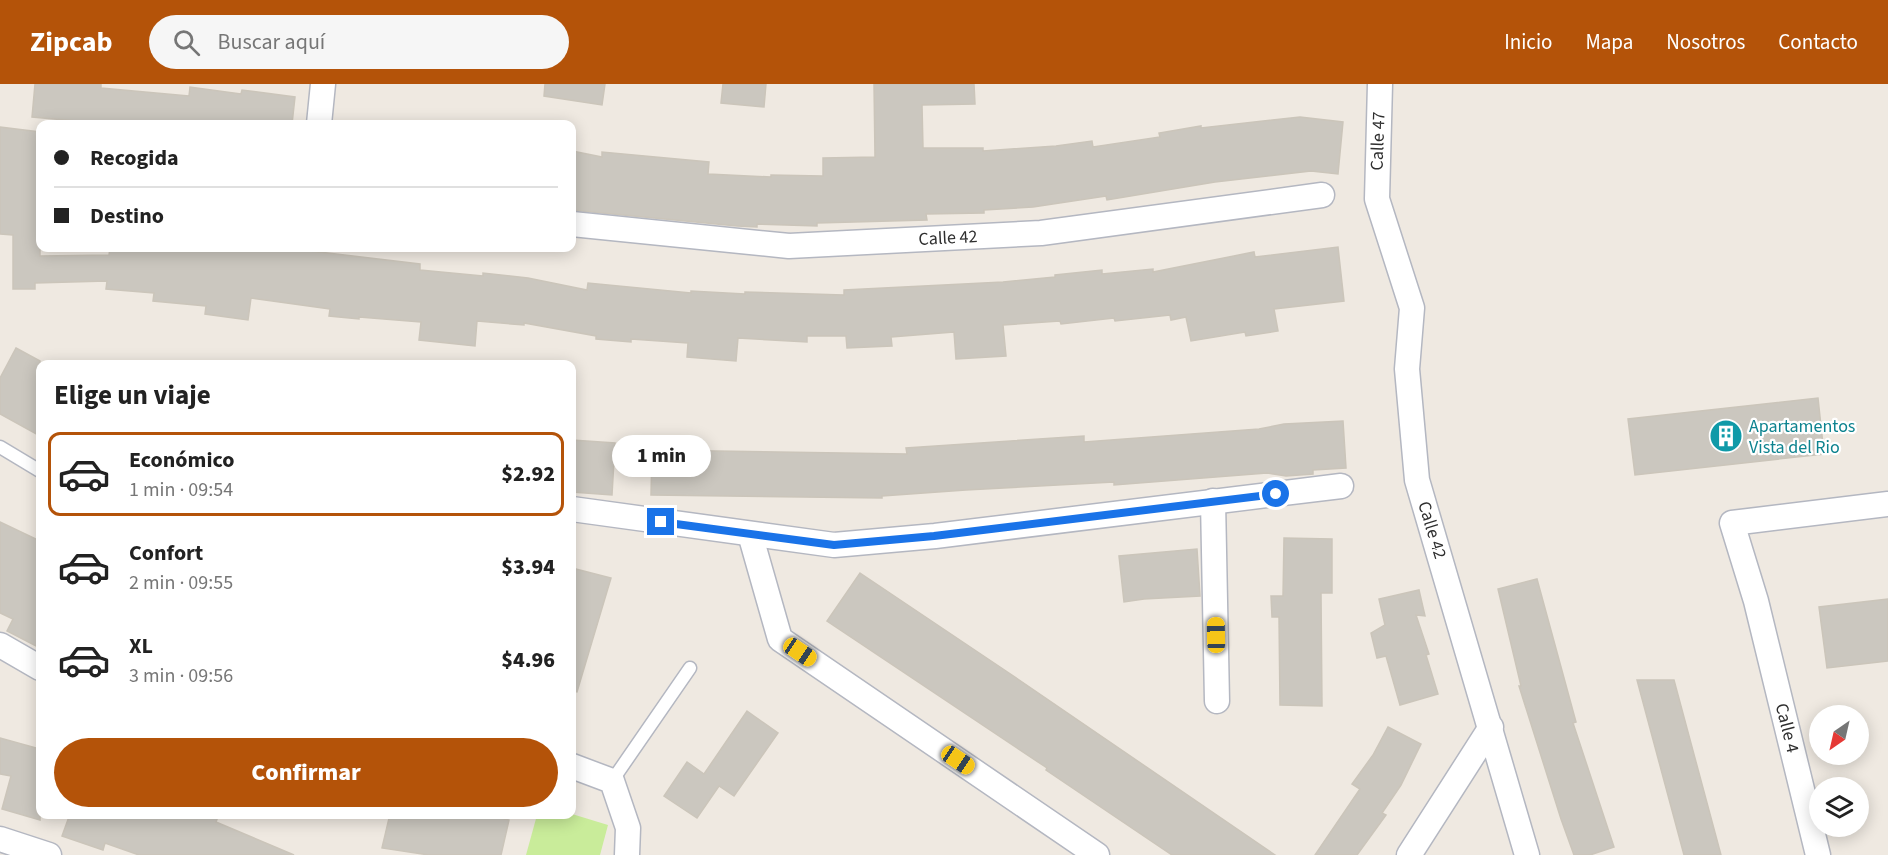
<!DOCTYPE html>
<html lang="es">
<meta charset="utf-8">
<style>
:root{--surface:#fff;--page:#f6f6f6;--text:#222;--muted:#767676;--line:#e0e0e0;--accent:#b45309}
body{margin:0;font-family:"Source Sans 3",sans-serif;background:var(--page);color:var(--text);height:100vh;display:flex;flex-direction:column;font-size:22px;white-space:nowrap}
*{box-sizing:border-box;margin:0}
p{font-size:20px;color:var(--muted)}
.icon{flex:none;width:33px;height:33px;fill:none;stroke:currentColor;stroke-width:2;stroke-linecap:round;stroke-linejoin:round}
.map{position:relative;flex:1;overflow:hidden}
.panel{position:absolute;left:36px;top:276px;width:540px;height:459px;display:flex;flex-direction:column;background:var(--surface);border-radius:12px;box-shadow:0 3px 15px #0003}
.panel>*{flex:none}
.guide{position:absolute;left:36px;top:36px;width:540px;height:132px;border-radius:12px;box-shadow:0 3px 15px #0003;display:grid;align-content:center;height:132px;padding:0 18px;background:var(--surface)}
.needle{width:39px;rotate:214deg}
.tools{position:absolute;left:1809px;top:621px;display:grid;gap:12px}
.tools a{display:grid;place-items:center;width:60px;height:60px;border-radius:50%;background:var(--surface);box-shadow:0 3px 15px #0003;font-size:30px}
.end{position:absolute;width:27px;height:27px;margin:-14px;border:8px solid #1a73e8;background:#fff;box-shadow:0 0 0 3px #fff}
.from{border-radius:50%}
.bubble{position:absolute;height:42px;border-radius:21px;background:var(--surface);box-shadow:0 3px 15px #0003;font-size:20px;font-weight:800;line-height:42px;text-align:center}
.car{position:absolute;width:18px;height:36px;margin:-18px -9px;border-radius:8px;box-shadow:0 0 4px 2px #0007;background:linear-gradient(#f5c518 24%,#345 0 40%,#f5c518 0 76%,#345 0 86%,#f5c518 0)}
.guide b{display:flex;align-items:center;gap:21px;height:57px;font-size:22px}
.guide b+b{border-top:2px solid var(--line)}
.guide i{width:15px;height:15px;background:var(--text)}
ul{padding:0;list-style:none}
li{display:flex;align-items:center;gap:18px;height:84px;margin:0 12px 9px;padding:0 6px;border:3px solid transparent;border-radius:12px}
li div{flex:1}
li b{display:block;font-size:22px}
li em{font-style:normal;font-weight:800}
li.active{border-color:var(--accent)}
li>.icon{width:54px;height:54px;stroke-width:1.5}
h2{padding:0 18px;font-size:27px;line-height:72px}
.button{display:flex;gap:12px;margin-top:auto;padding:12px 18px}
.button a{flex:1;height:69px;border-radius:36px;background:var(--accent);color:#fff;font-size:24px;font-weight:800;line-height:69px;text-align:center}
header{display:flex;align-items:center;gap:36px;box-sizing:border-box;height:84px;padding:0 30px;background:var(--accent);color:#fff}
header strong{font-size:28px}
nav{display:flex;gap:33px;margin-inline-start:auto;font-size:21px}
.search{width:420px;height:54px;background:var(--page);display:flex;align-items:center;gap:15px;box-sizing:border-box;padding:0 21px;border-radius:33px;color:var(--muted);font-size:22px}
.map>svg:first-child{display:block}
.pitch{fill:#c9ec9a}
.building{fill:#cbc7bf;stroke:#cbc5ba;stroke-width:1.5}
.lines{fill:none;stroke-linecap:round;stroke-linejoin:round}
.service-casing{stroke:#b4b7c1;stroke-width:15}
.minor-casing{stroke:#b4b7c1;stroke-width:27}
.service{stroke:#fff;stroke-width:12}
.minor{stroke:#fff;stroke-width:24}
.route{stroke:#1a73e8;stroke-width:8}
.labels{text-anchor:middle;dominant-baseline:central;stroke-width:4.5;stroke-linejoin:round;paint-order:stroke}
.street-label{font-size:18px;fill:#2e2e2e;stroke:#fff}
.culture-label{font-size:18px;fill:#0d838f;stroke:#fff;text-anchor:start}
</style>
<header>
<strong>Zipcab</strong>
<div class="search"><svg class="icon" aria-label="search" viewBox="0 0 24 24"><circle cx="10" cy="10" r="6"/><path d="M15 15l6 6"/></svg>Buscar aquí</div>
<nav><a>Inicio</a><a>Mapa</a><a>Nosotros</a><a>Contacto</a></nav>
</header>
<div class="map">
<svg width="1888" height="771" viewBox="0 0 1888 771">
<rect width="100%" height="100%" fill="#efe9e1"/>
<!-- pitch -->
<polygon class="pitch" points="572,730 608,741 600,771 526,771 537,731"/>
<!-- building -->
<g class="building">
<polygon points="35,0 101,0 101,4 189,12 190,3 241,10 242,6 295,13 292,40 110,40 32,33"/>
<polygon points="545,0 605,0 602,21 544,12"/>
<polygon points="723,0 766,0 764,23 721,19"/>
<polygon points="874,0 974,0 975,20 922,21 923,64 983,64 983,67 1056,62 1092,57 1093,63 1160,53 1159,49 1201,42 1201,44 1300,33 1343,38 1338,90 1311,87 1215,98 1107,116 1106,112 1033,123 984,126 984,129 926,130 927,136 817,139 817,142 757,140 757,143 737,142 572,126 572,67 602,73 602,68 709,78 708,90 771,93 771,91 823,92 823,74 875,73"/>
<polygon points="0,43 40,48 40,172 109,171 110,164 311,164 311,167 420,180 420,186 483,192 483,189 528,194 587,206 588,199 691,209 691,207 745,210 745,208 844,211 844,206 1003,198 1055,193 1055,191 1102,186 1102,190 1153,185 1153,188 1254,168 1255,173 1338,163 1344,217 1274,225 1278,247 1246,252 1245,248 1191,257 1186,233 1171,236 1170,231 1115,237 1114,234 1061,240 1060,237 1003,241 1006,272 956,275 954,248 891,253 892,262 847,264 846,252 807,252 807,258 738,254 736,277 687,273 688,259 631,255 631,258 596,255 596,252 524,239 524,241 477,237 475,262 419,256 421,238 359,233 359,235 329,232 330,225 251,214 248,236 205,230 206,222 153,217 154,209 106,205 107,197 35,199 35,205 13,205 13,151 0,150"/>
<polygon points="16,264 40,277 40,352 0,330 0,294"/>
<polygon points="1818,314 1824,370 1635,391 1628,335"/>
<polygon points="1343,337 1346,384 1313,386 1313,390 1286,392 1267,389 1114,401 1114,398 966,406 882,412 882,414 651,411 652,366 907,370 906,364 1084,352 1084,358 1259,345 1284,340"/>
<polygon points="572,356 615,359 612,411 572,408"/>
<polygon points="0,438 40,457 40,564 7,547 13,535 0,529"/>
<polygon points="1284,454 1332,455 1332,509 1321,509 1322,622 1280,621 1279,533 1272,533 1271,512 1283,512"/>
<polygon points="1197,465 1200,512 1144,515 1124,518 1119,472"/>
<polygon points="572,484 611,494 577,608 572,607"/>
<polygon points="860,489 1006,587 1275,771 1172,771 1046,686 1047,684 827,537"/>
<polygon points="1537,495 1576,638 1573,639 1614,763 1590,771 1574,771 1561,735 1519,602 1521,602 1498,505"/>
<polygon points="1419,506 1425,532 1416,531 1429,570 1426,571 1438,610 1400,621 1386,572 1377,574 1371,549 1385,541 1379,515"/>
<polygon points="1888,515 1888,577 1827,584 1819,523"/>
<polygon points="1637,596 1674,596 1721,771 1684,771"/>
<polygon points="747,627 778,649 734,712 719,702 697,734 664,712 687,678 704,690"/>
<polygon points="1388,643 1421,660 1401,701 1382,729 1386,731 1357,771 1315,771 1360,705 1352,700 1373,671"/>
<polygon points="0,654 40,665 40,736 2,725 11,692 0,690"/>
<polygon points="70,730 219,730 216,738 294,771 139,771 105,759 103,766 62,752"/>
<polygon points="390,730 486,730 509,736 501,771 429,771 382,764"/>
</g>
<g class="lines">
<!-- service casing -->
<g class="service-casing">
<g id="service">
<polyline points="0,363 40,387"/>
<polyline points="612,697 690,584"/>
</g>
</g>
<!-- minor casing -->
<g class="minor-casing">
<g id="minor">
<polyline points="1380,0 1377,115 1412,224 1407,285 1417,396 1527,771"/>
<polyline points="319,40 323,0"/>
<polyline points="572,140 789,162 1041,149 1322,111"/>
<polyline points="1213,417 1217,617"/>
<polyline points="572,425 834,461 935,452 1341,402"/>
<polyline points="750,450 780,555 1097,771"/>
<polyline points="0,561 40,584"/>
<polyline points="572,682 612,697 628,744 627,771"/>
<polyline points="0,755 49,771"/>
<polyline points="1409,771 1491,643"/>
<polyline points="1818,771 1756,517 1732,439 1888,420"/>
</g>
</g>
<!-- service -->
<use href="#service" class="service"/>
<!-- minor -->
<use href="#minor" class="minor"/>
</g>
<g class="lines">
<!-- route -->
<polyline class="route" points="661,438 834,461 934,452 1276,410"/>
</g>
<!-- icons -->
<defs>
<g id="building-disc" transform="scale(1.725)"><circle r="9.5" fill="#0f9aa8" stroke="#fff"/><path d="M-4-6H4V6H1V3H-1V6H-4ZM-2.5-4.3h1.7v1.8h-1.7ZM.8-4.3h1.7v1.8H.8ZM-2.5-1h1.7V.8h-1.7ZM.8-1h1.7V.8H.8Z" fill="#fff"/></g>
</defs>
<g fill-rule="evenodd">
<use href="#building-disc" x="1726" y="352"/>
</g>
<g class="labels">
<!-- street labels -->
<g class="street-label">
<text transform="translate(1378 57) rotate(-88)">Calle 47</text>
<text transform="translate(948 154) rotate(-3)">Calle 42</text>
<text transform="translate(1432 446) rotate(73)">Calle 42</text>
<text transform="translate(1787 644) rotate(76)">Calle 4</text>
</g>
<!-- culture labels -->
<g class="culture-label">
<text x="1749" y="342">Apartamentos<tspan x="1749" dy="21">Vista del Rio</tspan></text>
</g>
</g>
</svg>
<div class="tools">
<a><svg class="needle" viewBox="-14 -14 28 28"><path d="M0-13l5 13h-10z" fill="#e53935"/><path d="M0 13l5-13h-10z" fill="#767676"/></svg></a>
<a><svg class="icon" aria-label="layers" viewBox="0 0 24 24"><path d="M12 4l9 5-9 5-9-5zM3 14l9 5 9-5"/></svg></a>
</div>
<i class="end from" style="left:1276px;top:410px"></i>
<i class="end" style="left:661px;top:438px"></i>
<div class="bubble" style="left:612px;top:351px;width:99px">1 min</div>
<i class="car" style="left:1216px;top:551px;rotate:359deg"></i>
<i class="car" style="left:800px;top:568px;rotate:124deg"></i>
<i class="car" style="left:958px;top:676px;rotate:124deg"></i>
<div class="guide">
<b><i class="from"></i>Recogida</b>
<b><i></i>Destino</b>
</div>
<section class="panel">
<h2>Elige un viaje</h2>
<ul>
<li class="active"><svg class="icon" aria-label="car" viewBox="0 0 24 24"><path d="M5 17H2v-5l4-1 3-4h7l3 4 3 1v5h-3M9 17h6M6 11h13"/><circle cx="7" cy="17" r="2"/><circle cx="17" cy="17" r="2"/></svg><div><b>Económico</b><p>1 min · 09:54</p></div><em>$2.92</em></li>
<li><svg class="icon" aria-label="car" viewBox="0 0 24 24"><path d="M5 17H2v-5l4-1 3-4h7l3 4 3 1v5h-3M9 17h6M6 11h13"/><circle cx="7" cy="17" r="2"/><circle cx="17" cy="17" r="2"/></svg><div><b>Confort</b><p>2 min · 09:55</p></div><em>$3.94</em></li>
<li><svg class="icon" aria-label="car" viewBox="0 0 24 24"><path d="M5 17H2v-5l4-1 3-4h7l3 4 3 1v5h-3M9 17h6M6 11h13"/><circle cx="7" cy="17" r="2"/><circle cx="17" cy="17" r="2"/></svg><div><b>XL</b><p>3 min · 09:56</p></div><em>$4.96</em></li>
</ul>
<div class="button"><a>Confirmar</a></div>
</section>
</div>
